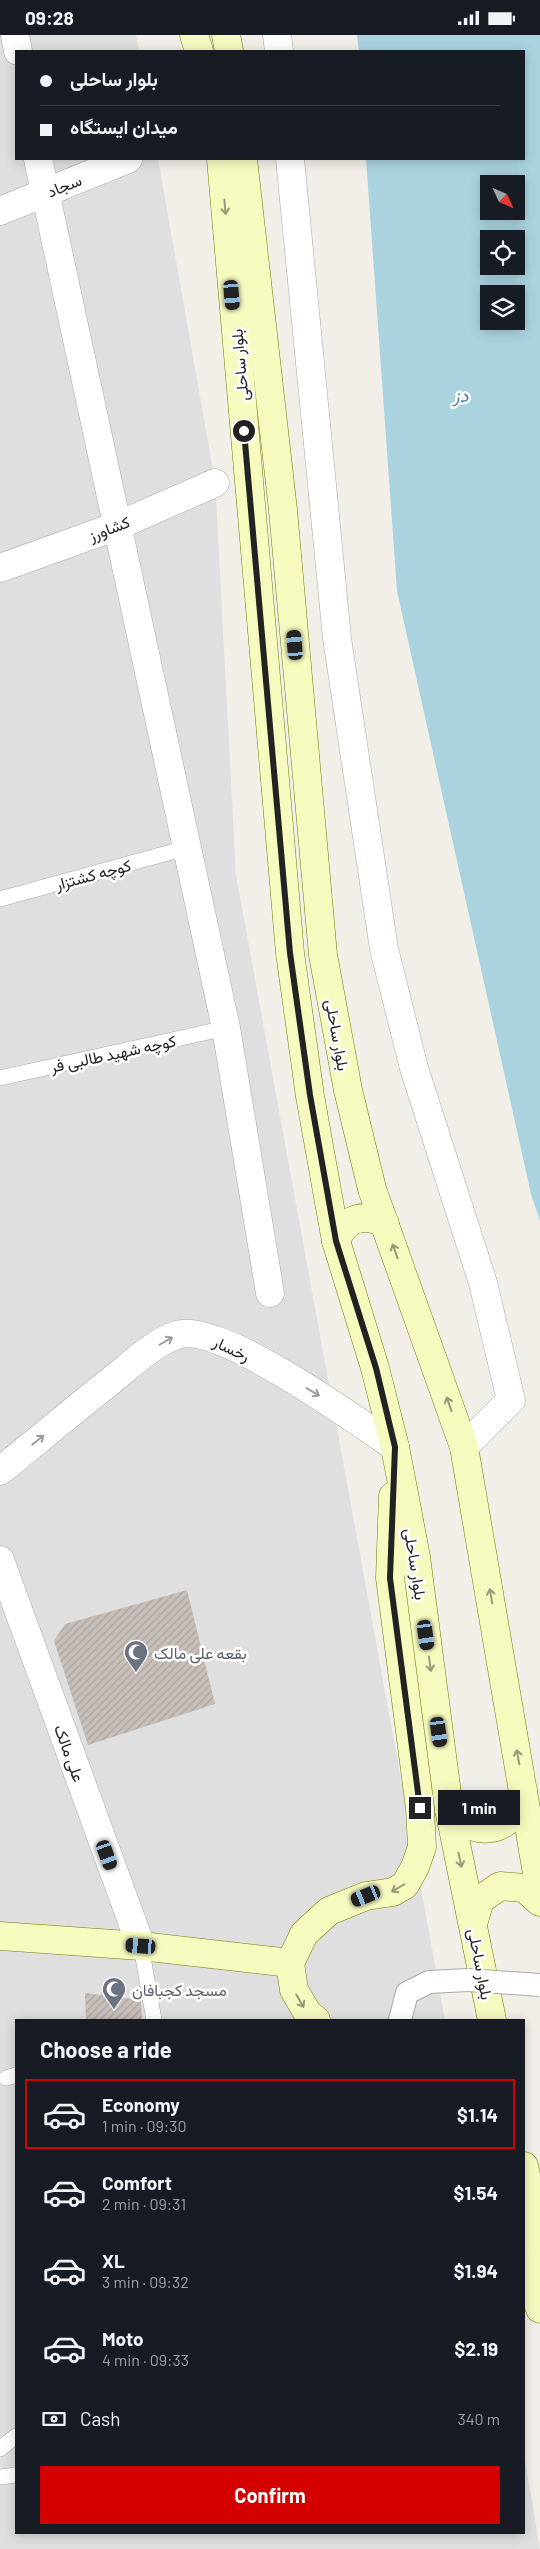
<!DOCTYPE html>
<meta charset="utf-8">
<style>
:root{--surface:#171b24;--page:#242831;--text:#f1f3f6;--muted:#9ea1a6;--line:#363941;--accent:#d40000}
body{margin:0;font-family:Barlow,Vazirmatn,sans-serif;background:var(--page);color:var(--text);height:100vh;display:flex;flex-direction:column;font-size:19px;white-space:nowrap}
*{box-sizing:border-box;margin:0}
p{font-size:16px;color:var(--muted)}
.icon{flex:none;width:28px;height:28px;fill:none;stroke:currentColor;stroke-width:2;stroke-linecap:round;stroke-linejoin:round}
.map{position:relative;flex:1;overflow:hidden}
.side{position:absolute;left:15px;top:1984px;width:510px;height:515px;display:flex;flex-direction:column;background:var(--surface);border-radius:0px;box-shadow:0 2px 12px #0003}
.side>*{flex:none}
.guide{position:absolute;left:15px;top:15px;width:510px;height:110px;border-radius:0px;box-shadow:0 2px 12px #0003;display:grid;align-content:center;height:110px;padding:0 25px;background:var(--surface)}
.needle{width:32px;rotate:134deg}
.controls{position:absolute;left:480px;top:140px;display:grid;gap:10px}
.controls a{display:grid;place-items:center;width:45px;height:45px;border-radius:0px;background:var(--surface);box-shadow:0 2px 12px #0003;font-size:25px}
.end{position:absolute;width:22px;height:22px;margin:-11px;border:6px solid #222;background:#fff;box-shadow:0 0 0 2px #fff}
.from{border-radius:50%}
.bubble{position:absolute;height:35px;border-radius:0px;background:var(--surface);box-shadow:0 2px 12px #0003;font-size:16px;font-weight:700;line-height:35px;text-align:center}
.car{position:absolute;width:15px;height:30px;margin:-15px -8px;border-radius:6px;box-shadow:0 0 4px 1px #0007;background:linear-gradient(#222 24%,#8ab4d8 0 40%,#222 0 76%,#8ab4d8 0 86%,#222 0)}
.guide b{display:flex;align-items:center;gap:18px;height:48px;font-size:19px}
.guide b+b{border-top:1px solid var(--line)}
.guide i{width:12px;height:12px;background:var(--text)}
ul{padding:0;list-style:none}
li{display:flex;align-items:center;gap:15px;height:70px;margin:0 10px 8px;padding:0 15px;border:2px solid transparent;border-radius:0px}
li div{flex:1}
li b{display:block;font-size:19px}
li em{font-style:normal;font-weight:700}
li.on{border-color:var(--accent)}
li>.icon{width:45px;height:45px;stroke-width:1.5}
h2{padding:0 25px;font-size:22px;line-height:60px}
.pay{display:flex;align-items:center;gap:12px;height:55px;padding:0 25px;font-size:19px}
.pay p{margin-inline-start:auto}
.primary-button{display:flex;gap:10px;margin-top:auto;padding:10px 25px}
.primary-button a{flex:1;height:58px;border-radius:0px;background:var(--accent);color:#fff;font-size:20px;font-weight:700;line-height:58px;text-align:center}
.status{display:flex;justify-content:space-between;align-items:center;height:35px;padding:0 25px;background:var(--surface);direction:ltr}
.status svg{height:14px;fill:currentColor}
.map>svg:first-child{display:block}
.residential{fill:#e0dfdf}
.water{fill:#aad3df;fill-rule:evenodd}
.building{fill:url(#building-hatch)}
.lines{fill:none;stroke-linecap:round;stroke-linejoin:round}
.service-casing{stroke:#a9a9a9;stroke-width:16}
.pedestrian-casing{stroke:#a9a9a9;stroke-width:24}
.minor-casing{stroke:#a9a9a9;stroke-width:29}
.tertiary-casing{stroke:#a9a9a9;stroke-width:29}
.secondary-casing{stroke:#707d05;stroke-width:29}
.service{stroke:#fff;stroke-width:15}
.pedestrian{stroke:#fff;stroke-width:22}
.minor{stroke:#fff;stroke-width:28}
.tertiary{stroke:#fff;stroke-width:28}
.secondary{stroke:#f7fabf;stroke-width:28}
.pedestrian-bridge-casing{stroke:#a9a9a9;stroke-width:24;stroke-linecap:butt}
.pedestrian-bridge{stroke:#fff;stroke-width:22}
.oneway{stroke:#979978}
.oneway2{stroke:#9c9c9c}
.route{stroke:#222;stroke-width:6}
.labels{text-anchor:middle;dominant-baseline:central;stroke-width:5;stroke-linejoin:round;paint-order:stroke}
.street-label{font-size:16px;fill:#222;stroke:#fff}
.worship-label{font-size:16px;fill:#5b616d;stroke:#fff;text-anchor:start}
.water-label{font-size:18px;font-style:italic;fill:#4a7aab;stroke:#fff}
</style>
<div class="status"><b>09:28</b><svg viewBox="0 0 49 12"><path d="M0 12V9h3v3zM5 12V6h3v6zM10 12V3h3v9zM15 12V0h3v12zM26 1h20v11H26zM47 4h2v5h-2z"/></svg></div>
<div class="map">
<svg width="540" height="2514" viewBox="0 0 540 2514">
<defs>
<pattern id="building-hatch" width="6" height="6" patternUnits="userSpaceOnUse" patternTransform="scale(1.25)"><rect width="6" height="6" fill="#c7bfb8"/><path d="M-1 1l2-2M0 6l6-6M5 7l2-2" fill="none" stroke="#aba49e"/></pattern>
</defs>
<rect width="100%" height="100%" fill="#f2efe9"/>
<!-- residential -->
<polygon class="residential" points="0,0 136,0 139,16 16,16 16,124 158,124 215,446 236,840 445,1985 16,1985 16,2498 524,2498 524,2419 540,2514 0,2514"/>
<!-- water -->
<path class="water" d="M357,0h183v1186l-9,-27 -134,-603 -31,-432h158v-108h-165zM489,149h27v27h-27zM489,204h27v27h-27zM489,259h27v27h-27z"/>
<!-- building -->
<g class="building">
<polygon points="187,1555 215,1669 88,1710 54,1606 65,1589"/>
<polygon points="85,1958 141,1965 142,1985 86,1985"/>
</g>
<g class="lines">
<!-- service casing -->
<g class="service-casing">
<g id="service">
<polyline points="0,864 186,813"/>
<polyline points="0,1043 226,993"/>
<polyline points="141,1911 154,1985"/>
<polyline points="6,2043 16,2040"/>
<polyline points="0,2414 16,2401"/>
<polyline points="0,2442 16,2440"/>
</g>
</g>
<!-- pedestrian casing -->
<g class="pedestrian-casing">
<polyline id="pedestrian" points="400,1985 407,1958 429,1947 468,1945"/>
</g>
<!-- minor casing -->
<g class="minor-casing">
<g id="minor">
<polyline points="15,0 18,16"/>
<polyline points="277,0 279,16"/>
<polyline points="38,124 226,993 270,1258"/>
<polyline points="290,124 337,603 384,914 414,1033 483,1248 511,1365 464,1412"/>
<polyline points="0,176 128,124"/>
<path d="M0,1436c37,-30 74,-61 112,-91 18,-14 42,-38 65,-45 42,-14 180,86 218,112"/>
<polyline points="0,1525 141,1911"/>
</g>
</g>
<!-- tertiary casing -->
<g class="tertiary-casing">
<polyline id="tertiary" points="0,533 117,491 215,448"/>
</g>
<!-- secondary casing -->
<g class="secondary-casing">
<g id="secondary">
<polyline points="194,0 199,16"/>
<polyline points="226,0 229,16"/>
<polyline points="221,124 290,918 310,1061 336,1206 375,1333 395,1412 416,1522 449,1774 492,1985"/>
<polyline points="243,124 283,475 323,920 348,1055 372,1154 464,1412 540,1856"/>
<path d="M336,1206c9,-23 28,-29 49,-17"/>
<path d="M449,1774c28,33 66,23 74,-18"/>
<polyline points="473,1889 480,1865 500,1851 524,1853 540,1867"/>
<polyline points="0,1901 141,1911 290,1928"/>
<polyline points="316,1985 308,1979 294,1955 290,1928 304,1899 329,1876 366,1861 393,1857 405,1850 415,1832 422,1812 420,1773 390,1543 393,1461"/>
<polyline points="524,2131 532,2167 540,2232"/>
<polyline points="524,2228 540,2274"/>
</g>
</g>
<!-- service -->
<use href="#service" class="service"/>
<!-- pedestrian -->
<use href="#pedestrian" class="pedestrian"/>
<!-- minor -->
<use href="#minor" class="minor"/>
<!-- tertiary -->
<use href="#tertiary" class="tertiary"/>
<!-- secondary -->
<use href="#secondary" class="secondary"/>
<!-- pedestrian-bridge casing -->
<g class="pedestrian-bridge-casing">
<polyline id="pedestrian-bridge" points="468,1945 540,1950"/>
</g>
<!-- pedestrian-bridge -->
<use href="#pedestrian-bridge" class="pedestrian-bridge"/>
</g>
<!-- one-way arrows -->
<defs><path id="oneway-shaft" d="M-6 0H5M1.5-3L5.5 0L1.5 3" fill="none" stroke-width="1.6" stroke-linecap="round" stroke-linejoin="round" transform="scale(1.25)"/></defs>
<g class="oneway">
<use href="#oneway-shaft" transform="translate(225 172) rotate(85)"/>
<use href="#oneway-shaft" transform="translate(395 1216) rotate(-110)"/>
<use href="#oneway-shaft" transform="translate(449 1369) rotate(-110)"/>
<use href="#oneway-shaft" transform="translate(491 1561) rotate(-100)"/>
<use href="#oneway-shaft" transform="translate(430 1629) rotate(82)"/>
<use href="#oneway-shaft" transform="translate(518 1722) rotate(-100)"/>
<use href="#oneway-shaft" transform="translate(460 1825) rotate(78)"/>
<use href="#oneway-shaft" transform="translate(398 1853) rotate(150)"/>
<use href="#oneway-shaft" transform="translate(300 1966) rotate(60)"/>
</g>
<g class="oneway2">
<use href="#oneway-shaft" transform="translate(166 1306) rotate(-30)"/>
<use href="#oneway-shaft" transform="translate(313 1357) rotate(31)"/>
<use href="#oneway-shaft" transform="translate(38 1405) rotate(-39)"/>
</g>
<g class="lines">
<!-- route -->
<polyline class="route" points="244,396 290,918 310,1060 336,1206 376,1333 395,1412 390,1543 420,1773"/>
</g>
<!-- icons -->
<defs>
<g id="mosque-pin" transform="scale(1.25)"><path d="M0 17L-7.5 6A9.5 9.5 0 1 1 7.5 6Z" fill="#6b7280" stroke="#fff"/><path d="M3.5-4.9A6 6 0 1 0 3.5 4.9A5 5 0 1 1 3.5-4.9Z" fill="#fff"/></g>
</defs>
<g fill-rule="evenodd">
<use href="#mosque-pin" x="136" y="1617"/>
<use href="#mosque-pin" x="114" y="1954"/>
</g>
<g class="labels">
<!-- street labels -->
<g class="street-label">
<text transform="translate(64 150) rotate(-22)">سجاد</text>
<text transform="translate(239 330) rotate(-95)">بلوار ساحلی</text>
<text transform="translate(109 493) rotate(-21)">کشاورز</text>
<text transform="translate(93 839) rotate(-15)">کوچه کشتزار</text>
<text transform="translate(338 1000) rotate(80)">بلوار ساحلی</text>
<text transform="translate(113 1018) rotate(-12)">کوچه شهید طالبی فر</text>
<text transform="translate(232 1313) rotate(25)">رخسار</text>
<text transform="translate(416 1529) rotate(81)">بلوار ساحلی</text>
<text transform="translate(70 1718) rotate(70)">علی مالک</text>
<text transform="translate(481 1929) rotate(79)">بلوار ساحلی</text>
</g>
<!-- worship labels -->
<g class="worship-label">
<text x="154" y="1617">بقعه علی مالک</text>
<text x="132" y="1954">مسجد کجبافان</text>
</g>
<!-- water labels -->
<g class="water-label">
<text x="461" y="360">دز</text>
</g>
</g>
</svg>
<div class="controls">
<a><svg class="needle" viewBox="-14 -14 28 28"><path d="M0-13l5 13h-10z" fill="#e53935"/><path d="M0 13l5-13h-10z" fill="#9ea1a6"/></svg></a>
<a><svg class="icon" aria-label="locate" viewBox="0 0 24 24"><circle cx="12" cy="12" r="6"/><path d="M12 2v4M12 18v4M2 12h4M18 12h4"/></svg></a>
<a><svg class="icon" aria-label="layers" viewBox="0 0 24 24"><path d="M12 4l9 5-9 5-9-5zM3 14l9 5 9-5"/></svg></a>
</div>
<i class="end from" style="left:244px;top:396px"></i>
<i class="end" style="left:420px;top:1773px"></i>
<div class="bubble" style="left:438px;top:1755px;width:82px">1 min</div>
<i class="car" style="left:232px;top:260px;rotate:175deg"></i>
<i class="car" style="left:295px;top:610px;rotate:355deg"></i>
<i class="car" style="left:426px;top:1600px;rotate:172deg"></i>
<i class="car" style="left:439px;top:1697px;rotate:172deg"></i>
<i class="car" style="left:107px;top:1820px;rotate:160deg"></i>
<i class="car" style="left:366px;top:1861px;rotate:248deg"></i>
<i class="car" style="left:141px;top:1911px;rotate:274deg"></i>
<div class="guide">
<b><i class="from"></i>بلوار ساحلی</b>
<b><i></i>میدان ایستگاه</b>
</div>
<section class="side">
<h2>Choose a ride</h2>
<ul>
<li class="on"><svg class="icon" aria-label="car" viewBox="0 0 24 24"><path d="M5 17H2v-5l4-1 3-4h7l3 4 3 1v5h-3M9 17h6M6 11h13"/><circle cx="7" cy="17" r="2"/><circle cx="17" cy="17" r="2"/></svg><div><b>Economy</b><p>1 min · 09:30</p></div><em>$1.14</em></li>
<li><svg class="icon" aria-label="car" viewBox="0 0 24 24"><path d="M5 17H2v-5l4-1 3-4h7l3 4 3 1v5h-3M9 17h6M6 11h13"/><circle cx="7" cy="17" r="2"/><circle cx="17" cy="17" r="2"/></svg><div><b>Comfort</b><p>2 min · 09:31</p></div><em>$1.54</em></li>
<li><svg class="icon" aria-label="car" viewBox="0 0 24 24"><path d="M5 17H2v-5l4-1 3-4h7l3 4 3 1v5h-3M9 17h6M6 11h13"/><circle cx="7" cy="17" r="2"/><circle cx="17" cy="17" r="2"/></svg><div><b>XL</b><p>3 min · 09:32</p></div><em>$1.94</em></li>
<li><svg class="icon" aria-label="car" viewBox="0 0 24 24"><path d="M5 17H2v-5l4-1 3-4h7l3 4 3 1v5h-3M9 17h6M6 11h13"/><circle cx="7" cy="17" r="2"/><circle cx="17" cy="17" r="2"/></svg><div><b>Moto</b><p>4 min · 09:33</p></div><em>$2.19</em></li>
</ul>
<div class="pay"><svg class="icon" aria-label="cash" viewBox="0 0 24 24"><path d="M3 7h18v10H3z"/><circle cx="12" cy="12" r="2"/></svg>Cash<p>340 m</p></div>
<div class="primary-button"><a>Confirm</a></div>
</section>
</div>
